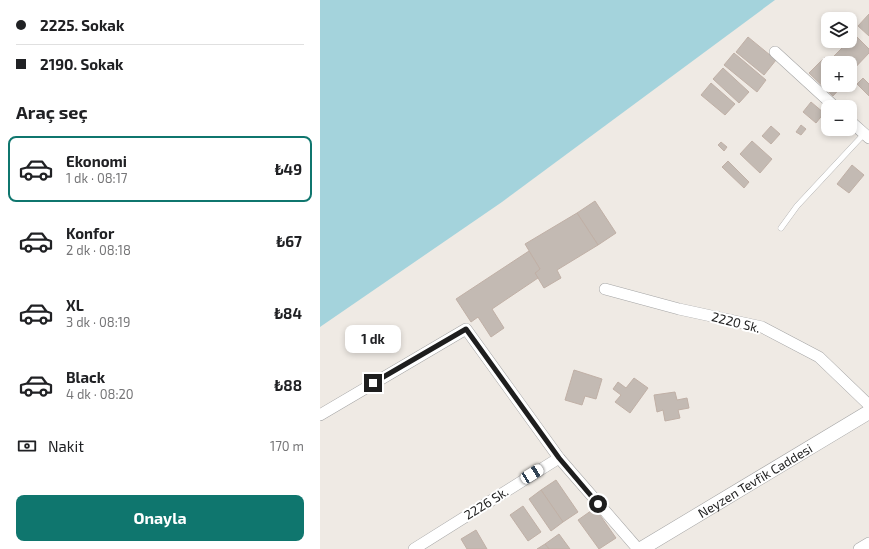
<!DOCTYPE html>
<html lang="tr">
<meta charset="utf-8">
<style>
:root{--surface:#fff;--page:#f2f2f2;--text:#202124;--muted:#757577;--line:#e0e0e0;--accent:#0f766e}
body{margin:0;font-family:"Exo 2",sans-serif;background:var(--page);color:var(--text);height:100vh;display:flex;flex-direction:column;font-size:15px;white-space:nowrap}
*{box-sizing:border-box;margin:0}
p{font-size:13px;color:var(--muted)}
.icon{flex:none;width:22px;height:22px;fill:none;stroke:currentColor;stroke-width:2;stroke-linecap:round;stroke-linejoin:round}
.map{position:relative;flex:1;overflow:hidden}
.side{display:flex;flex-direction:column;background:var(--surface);width:320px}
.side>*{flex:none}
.top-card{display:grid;align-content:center;height:88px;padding:0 16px;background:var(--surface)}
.tools{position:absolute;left:501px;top:12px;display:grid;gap:8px}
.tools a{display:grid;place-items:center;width:36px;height:36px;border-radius:8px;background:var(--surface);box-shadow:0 2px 6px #0003;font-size:20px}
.end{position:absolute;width:18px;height:18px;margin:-9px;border:5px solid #1e1e1e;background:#fff;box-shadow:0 0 0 2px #fff}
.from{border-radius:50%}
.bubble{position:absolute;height:28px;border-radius:8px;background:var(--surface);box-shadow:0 2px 6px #0003;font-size:13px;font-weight:700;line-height:28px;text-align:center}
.car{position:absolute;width:12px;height:24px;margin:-12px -6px;border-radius:5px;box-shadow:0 0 3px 1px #0007;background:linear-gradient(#fff 24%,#345 0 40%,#fff 0 76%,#345 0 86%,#fff 0)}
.top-card b{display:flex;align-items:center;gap:14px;height:38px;font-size:15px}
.top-card b+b{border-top:1px solid var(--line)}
.top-card i{width:10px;height:10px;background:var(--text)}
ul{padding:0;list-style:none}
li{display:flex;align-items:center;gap:12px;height:66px;margin:0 8px 6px;padding:0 8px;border:2px solid transparent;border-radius:8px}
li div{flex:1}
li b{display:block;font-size:15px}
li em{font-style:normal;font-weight:700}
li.current{border-color:var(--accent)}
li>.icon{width:36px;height:36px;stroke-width:1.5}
h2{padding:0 16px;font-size:18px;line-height:48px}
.pay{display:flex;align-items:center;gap:10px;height:44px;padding:0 16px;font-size:15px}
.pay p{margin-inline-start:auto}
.button{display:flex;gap:8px;margin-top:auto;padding:8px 16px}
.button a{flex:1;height:46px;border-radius:8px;background:var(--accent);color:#fff;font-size:16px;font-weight:700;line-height:46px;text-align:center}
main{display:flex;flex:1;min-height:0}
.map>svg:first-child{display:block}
.water{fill:#a4d3dc}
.building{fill:#c3bab3;stroke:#c0b0a6}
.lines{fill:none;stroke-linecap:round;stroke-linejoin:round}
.service-casing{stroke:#a5a5a5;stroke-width:6}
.minor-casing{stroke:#a5a5a5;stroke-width:12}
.tertiary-casing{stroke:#a5a5a5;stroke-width:15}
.service{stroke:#fff;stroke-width:5.5}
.minor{stroke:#fff;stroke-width:11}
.tertiary{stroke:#fff;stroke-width:14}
.route{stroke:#1e1e1e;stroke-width:5}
.labels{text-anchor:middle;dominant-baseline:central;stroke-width:4;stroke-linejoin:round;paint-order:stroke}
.street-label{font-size:13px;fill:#1e1e1e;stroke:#fff}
</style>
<main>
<section class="side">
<div class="top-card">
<b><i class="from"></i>2225. Sokak</b>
<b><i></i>2190. Sokak</b>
</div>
<h2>Araç seç</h2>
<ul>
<li class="current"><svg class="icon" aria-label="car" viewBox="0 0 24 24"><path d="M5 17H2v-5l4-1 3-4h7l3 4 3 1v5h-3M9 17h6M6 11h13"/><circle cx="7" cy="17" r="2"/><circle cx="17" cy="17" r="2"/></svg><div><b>Ekonomi</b><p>1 dk · 08:17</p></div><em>₺49</em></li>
<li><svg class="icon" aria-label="car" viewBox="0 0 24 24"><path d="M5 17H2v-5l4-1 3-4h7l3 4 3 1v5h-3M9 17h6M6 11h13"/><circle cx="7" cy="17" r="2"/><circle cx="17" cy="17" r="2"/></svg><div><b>Konfor</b><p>2 dk · 08:18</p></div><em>₺67</em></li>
<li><svg class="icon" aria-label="car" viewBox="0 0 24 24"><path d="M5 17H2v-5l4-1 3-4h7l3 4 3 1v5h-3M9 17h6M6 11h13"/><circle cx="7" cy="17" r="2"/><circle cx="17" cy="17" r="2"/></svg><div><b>XL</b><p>3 dk · 08:19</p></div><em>₺84</em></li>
<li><svg class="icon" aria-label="car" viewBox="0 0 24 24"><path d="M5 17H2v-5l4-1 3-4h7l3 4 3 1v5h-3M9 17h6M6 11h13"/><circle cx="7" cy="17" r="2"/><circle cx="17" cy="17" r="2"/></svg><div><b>Black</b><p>4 dk · 08:20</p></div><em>₺88</em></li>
</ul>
<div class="pay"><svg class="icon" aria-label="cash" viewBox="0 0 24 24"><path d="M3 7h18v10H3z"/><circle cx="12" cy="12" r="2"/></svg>Nakit<p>170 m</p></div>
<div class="button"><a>Onayla</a></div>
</section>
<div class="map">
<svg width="549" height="549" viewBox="0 0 549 549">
<rect width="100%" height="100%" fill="#efeae4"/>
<!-- water -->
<polygon class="water" points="0,0 455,0 182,202 0,327"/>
<!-- building -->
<g class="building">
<polygon points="549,14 549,36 538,26"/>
<polygon points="535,35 549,49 549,53 530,73 530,63 519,63 513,57"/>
<polygon points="428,37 456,60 444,75 416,52"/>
<polygon points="414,53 446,80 437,92 404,65"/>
<polygon points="505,57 511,63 508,63 508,85 523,85 513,96 489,73"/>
<polygon points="403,68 429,92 419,103 393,79"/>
<polygon points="543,78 549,84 549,96 537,84"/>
<polygon points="391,83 415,104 405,115 381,95"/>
<polygon points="491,102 504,113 496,123 483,112"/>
<polygon points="481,125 486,129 481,135 476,132"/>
<polygon points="451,126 460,134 451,144 442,136"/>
<polygon points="432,141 452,159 440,173 420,154"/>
<polygon points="401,142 407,147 404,151 398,145"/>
<polygon points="408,161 429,182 424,188 402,167"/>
<polygon points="532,165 544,175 529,193 517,184"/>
<polygon points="275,201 296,233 278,245 257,213"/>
<polygon points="257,213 278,245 237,270 241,278 224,288 215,273 220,269 205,244"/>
<polygon points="209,251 220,269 215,273 218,278 172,309 184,328 171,337 158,317 151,322 136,299"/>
<polygon points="254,370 282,379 276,399 265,396 262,405 245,400"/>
<polygon points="314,378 328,388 310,413 295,402 301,395 293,389 298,382 306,388"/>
<polygon points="355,392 357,400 367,398 369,408 358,410 360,418 345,421 343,410 337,412 334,395"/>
<polygon points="236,480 258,512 243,522 221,490"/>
<polygon points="221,490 243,522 231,531 209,499"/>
<polygon points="203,506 221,532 208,541 190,515"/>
<polygon points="275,508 296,538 279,549 258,520"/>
<polygon points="156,530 167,549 147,549 141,539"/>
<polygon points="239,534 250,549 229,549 225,544"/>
<polygon points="225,544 229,549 217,549"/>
</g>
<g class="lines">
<!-- service casing -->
<g class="service-casing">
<polyline id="service" points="461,228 477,206 544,134"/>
</g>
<!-- minor casing -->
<g class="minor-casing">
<g id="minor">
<polyline points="455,52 515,107"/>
<polyline points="530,121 549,138"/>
<polyline points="285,289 359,309 442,327 499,357 549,405"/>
<polyline points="0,415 146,329 239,458 318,549"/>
<polyline points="94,549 239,458"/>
<polyline points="539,549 549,543"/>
</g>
</g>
<!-- tertiary casing -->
<g class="tertiary-casing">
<g id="tertiary">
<path id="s1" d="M321,549l228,-137"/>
</g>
</g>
<!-- service -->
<use href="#service" class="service"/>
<!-- minor -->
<use href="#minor" class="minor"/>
<!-- tertiary -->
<use href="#tertiary" class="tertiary"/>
</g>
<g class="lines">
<!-- route -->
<polyline class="route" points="53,383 146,329 239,458 278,504"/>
</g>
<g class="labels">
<!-- street labels -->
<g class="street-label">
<text transform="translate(416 322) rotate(14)">2220 Sk.</text>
<text stroke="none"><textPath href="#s1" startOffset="133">Neyzen Tevfik Caddesi</textPath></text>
<text transform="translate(166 503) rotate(-32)">2226 Sk.</text>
</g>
</g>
</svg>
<div class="tools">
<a><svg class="icon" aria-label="layers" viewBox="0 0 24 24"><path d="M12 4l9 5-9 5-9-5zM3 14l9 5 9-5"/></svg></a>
<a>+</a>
<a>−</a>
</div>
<i class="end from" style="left:278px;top:504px"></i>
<i class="end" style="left:53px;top:383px"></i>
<div class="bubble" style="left:25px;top:325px;width:56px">1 dk</div>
<i class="car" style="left:212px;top:474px;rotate:58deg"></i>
</div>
</main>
